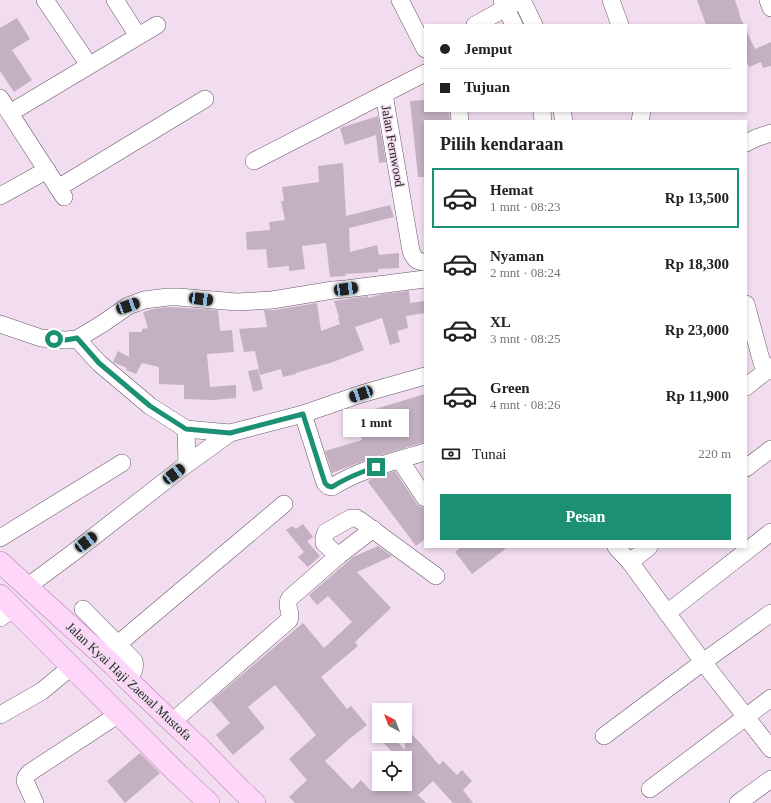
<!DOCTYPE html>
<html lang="id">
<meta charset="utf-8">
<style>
:root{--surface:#fff;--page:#f6f6f6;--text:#222;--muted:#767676;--line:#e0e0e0;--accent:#1c9073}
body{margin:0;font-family:Georgia,serif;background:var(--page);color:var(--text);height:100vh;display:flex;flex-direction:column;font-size:15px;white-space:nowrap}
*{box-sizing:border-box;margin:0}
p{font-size:13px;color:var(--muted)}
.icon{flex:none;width:22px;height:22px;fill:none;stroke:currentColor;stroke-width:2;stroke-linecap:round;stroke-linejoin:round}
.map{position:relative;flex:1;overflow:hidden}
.sheet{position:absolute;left:424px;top:120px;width:323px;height:428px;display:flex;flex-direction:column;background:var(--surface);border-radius:0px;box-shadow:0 2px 6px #0003}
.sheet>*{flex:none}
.guide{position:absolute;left:424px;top:24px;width:323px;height:88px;border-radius:0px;box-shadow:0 2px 6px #0003;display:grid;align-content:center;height:88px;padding:0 16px;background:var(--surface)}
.needle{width:26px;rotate:318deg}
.controls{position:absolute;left:372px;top:703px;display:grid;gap:8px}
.controls a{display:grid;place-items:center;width:40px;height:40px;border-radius:0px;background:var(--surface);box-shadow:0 2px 6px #0003;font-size:20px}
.end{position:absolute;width:18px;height:18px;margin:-9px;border:5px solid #1c9073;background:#fff;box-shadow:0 0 0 2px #fff}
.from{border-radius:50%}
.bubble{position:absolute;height:28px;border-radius:0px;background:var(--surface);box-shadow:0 2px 6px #0003;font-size:13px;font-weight:700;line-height:28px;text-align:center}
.car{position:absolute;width:12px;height:24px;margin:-12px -6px;border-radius:5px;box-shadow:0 0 3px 1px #0007;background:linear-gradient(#222 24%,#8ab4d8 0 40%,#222 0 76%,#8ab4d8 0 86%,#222 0)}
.guide b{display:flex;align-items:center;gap:14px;height:38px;font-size:15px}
.guide b+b{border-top:1px solid var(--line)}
.guide i{width:10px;height:10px;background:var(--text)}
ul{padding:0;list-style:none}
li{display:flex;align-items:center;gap:12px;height:60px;margin:0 8px 6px;padding:0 8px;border:2px solid transparent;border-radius:0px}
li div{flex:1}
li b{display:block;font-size:15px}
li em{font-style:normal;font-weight:700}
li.active{border-color:var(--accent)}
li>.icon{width:36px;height:36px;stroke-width:1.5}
h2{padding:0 16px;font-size:18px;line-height:48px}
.pay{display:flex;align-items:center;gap:10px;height:44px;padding:0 16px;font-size:15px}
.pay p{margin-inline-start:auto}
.button{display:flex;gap:8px;margin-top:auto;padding:8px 16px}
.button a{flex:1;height:46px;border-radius:0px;background:var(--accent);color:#fff;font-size:16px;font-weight:700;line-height:46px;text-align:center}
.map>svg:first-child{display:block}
.building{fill:#c3b0c1}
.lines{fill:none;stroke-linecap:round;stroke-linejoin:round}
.minor-casing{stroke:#675665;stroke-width:18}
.major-casing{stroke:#b185ae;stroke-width:22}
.minor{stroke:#fff;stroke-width:17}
.major{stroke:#fdd6fa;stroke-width:21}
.route{stroke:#1c9073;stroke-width:5}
.labels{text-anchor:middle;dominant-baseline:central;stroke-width:3;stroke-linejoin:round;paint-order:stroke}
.street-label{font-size:13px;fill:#282127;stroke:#f1ddef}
</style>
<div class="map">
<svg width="771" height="803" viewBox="0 0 771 803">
<rect width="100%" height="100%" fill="#f1ddef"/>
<!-- building -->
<g class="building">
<polygon points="697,0 735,0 740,15 739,15 744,25 706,25"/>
<polygon points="17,18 30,39 12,50 32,80 14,92 0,71 0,28"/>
<polygon points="746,30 755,49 771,42 771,66 763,68 761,62 749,67 746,60"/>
<polygon points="425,100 425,111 449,111 450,121 425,121 425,177 418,177 410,101"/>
<polygon points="378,116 386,162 379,163 376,135 345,145 340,128"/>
<polygon points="343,163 346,216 390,205 394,217 349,228 350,252 377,245 379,255 399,253 399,268 378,269 378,272 345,274 346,276 330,277 326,243 302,246 305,269 289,271 289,266 268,268 266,249 247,250 246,232 270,230 269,222 285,220 281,201 284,201 282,187 319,182 318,166"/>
<polygon points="409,291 410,303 425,301 425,313 406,316 408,328 397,331 400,342 390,345 382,318 355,327 364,350 333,362 296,373 296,374 283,377 281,369 260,375 255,351 244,352 239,329 267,327 264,310 274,310 317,303 321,331 340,324 338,318 339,317 334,301 368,296 368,298 383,294"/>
<polygon points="169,307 218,310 220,331 232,330 234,352 207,354 210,387 236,385 236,398 212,400 184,399 184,385 159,384 159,367 142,363 136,374 126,370 127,368 113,362 118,351 129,357 129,332 142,332 142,329 148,328 143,312 153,309"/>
<polygon points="258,369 263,389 253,392 248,371"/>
<polygon points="425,394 425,442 374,457 332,473 325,451 362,440 355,415"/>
<polygon points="395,471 417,504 420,507 425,508 425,539 416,546 368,482 371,479"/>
<polygon points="303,524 313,537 307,541 320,556 308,567 298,557 304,552 286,530 292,526 296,529"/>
<polygon points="378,546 392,556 357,572 391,608 355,642 358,646 321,677 347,709 351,706 367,725 348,740 325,761 352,789 361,780 371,791 379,784 405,784 405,758 398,758 377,736 392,736 405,750 405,727 422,745 439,765 443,761 457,775 462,770 472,781 463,790 473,803 453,803 433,781 418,795 426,803 295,803 289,797 307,780 289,759 316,735 291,704 275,685 248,707 265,728 233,755 216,735 230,723 211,701 303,623 324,648 352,622 328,596 317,605 309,595 353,557"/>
<polygon points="461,547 508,547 472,574 455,552"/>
<polygon points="140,753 160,773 125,803 107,781"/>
</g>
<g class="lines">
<!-- minor casing -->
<g class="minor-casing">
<g id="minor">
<polyline points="45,0 89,65"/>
<polyline points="115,0 138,36"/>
<polyline points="400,0 425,49"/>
<polyline points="502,0 514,25"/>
<polyline points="522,0 534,25"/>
<polyline points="611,0 620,25"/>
<polyline points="768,0 771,8"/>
<polyline points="475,25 520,0"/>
<polyline points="384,94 425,73"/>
<polyline points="0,98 64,197"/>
<polyline points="459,111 460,121"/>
<polyline points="542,111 543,121"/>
<polyline points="562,111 564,121"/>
<polyline points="10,113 157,25"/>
<polyline points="640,121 642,111"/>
<polyline points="746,143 756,138 771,133"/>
<path d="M254,161l130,-67 27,157c3,7 5,11 14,11"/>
<polyline points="58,188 205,99"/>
<polyline points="0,196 47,170"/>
<polyline points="746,304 762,363 769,368 771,371"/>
<polyline points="0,324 41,338 66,340 77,339 102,324 128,306 144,300 168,297 178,297 237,302 272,300 333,290 346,289 425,279"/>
<polyline points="77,339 99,363 150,406 186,429 230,433 303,414 361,394 425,376"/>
<polyline points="746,387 771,367"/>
<path d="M303,414l22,69 3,3 4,1c28,-18 61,-25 93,-35"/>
<polyline points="186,429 187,464"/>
<polyline points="400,460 425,498"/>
<polyline points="746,468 771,449"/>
<polyline points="0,538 122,463"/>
<polyline points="616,547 630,562 703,662 771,749"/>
<polyline points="338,556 373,529"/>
<polyline points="630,562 649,547"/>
<polyline points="27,587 74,552 187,464 230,433"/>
<path d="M83,609l51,52c2,8 -2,13 -6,19"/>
<polyline points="667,613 771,532"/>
<polyline points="0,618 14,608"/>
<polyline points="118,644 284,504"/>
<polyline points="0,715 42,691 71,667"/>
<path d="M172,722l117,-102c4,-9 -5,-13 1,-22l48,-42 -14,-13v-5l2,-6 25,-14h5l5,3 75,55"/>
<polyline points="604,736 703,662 771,613"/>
<polyline points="650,789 771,698"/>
<polyline points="35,803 25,781 26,777 29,773 119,714"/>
<polyline points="738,803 771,779"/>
</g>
</g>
<!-- major casing -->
<g class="major-casing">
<g id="major">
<polyline points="0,562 113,665 128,680 172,722 202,750 240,789 255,803"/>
<polyline points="0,595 179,775 209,803"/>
</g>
</g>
<!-- minor -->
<use href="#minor" class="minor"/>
<!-- major -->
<use href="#major" class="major"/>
</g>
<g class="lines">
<!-- route -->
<path class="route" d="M54,339l12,1 11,-2 22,25 51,43 36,23 44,4 73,-19 22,69 3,3 4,1c14,-9 29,-15 44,-20"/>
</g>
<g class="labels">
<!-- street labels -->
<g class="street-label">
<text transform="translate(393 146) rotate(80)">Jalan Fernwood</text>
<text transform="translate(129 681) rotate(43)">Jalan Kyai Haji Zaenal Mustofa</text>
</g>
</g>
</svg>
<div class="controls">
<a><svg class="needle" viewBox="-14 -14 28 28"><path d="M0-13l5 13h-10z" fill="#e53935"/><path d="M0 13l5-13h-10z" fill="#767676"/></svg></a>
<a><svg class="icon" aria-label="locate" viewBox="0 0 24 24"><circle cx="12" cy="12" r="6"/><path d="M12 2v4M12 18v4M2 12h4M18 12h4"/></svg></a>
</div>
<i class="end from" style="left:54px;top:339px"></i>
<i class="end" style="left:376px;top:467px"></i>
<div class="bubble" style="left:343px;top:409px;width:66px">1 mnt</div>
<i class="car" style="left:346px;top:289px;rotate:82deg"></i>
<i class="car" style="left:201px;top:299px;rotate:97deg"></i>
<i class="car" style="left:128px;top:306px;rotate:70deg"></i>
<i class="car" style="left:361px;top:394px;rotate:250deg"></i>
<i class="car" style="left:174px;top:474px;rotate:52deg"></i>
<i class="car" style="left:86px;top:542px;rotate:52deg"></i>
<div class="guide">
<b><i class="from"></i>Jemput</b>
<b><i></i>Tujuan</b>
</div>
<section class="sheet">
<h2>Pilih kendaraan</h2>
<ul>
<li class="active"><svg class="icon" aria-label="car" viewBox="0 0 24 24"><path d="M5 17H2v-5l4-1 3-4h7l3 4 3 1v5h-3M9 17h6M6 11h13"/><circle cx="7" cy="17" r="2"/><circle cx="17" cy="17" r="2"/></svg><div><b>Hemat</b><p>1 mnt · 08:23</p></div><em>Rp 13,500</em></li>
<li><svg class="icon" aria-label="car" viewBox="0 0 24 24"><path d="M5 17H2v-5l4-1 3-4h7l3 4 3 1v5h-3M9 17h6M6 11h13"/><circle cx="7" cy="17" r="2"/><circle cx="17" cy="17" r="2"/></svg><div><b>Nyaman</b><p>2 mnt · 08:24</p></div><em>Rp 18,300</em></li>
<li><svg class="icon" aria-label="car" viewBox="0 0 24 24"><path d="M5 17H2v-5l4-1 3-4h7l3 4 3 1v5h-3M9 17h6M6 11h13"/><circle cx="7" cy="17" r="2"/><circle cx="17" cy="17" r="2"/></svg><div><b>XL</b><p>3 mnt · 08:25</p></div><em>Rp 23,000</em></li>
<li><svg class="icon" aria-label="car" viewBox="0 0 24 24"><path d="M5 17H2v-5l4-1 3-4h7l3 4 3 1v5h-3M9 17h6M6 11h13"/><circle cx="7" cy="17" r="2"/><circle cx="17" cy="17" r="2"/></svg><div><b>Green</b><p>4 mnt · 08:26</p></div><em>Rp 11,900</em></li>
</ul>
<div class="pay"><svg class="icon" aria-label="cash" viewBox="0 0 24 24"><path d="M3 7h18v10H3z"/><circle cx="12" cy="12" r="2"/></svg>Tunai<p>220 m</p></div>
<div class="button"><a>Pesan</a></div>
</section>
</div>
